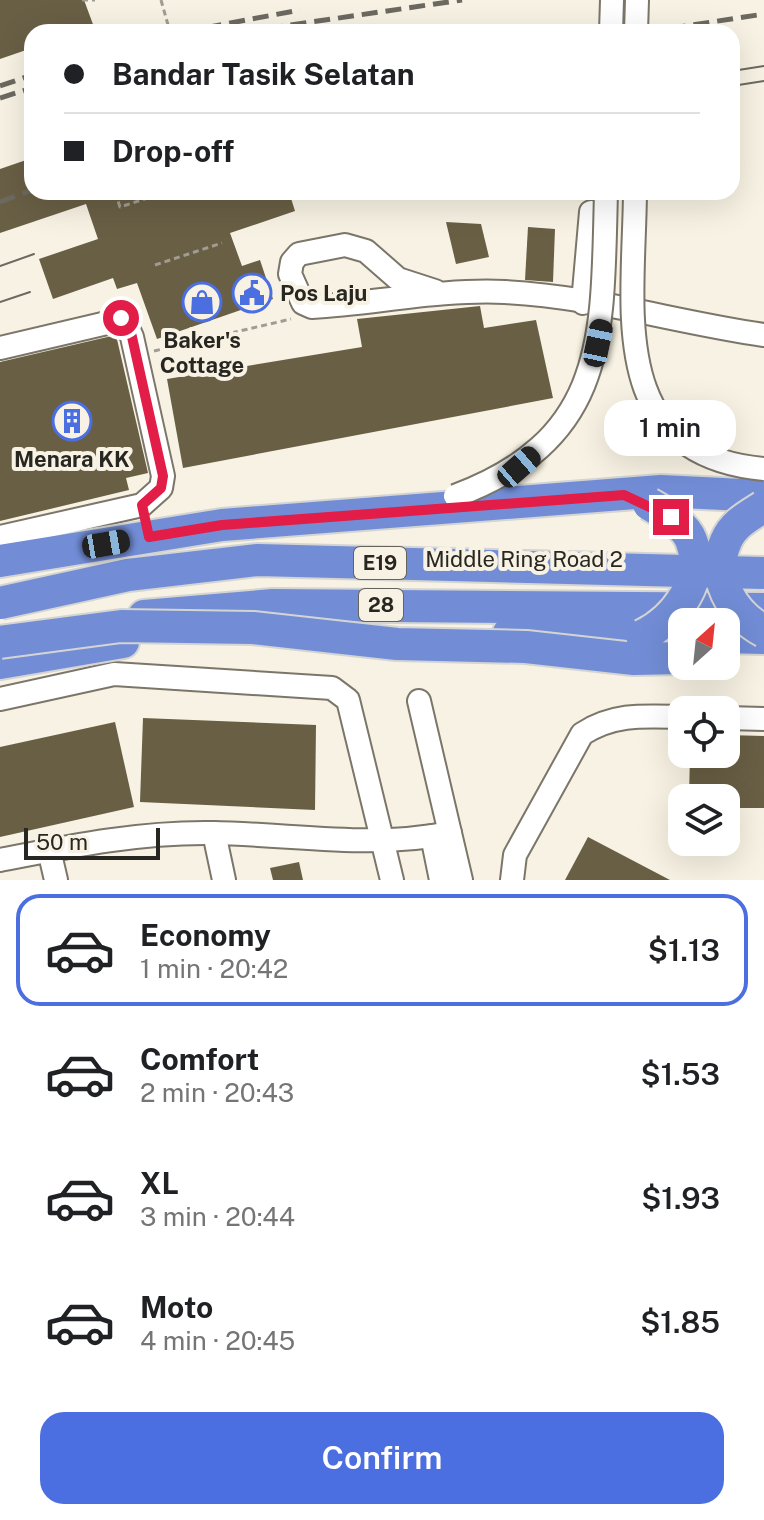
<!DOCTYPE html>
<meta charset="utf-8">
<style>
:root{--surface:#fff;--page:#f2f2f2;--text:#202124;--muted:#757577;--line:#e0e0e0;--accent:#4b6ee1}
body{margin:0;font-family:"Public Sans",sans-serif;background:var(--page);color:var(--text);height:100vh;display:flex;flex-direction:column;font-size:30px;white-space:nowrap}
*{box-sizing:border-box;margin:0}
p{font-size:26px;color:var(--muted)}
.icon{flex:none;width:44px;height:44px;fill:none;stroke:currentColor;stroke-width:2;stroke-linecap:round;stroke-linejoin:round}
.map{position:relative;height:880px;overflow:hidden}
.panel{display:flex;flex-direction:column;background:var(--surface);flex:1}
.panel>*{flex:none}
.top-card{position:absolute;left:24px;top:24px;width:716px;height:176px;border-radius:24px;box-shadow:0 8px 32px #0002;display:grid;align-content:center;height:176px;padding:0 40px;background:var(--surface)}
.needle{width:52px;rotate:27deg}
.buttons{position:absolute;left:668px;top:608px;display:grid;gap:16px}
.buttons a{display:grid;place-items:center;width:72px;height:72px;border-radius:16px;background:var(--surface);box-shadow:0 8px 32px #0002;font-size:40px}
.scale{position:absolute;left:24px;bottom:20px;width:136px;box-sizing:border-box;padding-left:8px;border:4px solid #282621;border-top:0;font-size:22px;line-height:28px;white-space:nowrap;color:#282621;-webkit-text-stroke:6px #f7f2e3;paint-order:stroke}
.end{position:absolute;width:36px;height:36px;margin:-18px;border:10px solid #e11d48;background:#fff;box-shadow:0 0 0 4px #fff}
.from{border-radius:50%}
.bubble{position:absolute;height:56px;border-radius:24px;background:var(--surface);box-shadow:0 8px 32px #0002;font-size:26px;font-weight:600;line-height:56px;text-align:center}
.car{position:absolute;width:24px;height:48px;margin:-24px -12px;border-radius:10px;box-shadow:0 0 6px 2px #0007;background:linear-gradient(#222 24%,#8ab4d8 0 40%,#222 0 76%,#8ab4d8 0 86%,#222 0)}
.top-card b{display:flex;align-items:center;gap:28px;height:76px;font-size:30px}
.top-card b+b{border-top:2px solid var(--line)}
.top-card i{width:20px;height:20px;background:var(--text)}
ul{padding:14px 0 0;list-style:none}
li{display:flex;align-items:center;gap:24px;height:112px;margin:0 16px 12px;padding:0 24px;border:4px solid transparent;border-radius:24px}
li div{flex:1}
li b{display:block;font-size:30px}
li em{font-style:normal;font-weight:600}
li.selected{border-color:var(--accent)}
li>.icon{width:72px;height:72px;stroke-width:1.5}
.primary-button{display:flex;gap:16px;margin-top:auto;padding:16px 40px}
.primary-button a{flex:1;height:92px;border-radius:24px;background:var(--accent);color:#fff;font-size:32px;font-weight:600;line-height:92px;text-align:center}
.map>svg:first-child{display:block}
.building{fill:#695f45}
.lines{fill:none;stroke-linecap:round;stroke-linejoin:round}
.minor-casing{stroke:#7b7669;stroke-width:26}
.highway-casing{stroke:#d4d4d3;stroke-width:36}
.path{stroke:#a09c91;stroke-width:3;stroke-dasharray:6 4;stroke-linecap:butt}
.minor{stroke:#fff;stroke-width:22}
.highway{stroke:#728dd6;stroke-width:32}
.tram{stroke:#6c6961;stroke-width:2}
.rail{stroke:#6c6961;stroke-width:5;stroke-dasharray:16 8;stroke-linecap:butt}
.minor-bridge-casing{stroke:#7b7669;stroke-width:26;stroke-linecap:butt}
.highway-bridge-casing{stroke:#d4d4d3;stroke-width:36;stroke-linecap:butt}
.minor-bridge{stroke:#fff;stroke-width:22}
.highway-bridge{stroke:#728dd6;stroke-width:32}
.route{stroke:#e11d48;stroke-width:10}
.labels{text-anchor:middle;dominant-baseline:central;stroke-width:8;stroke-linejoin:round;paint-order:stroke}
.shield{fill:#f7f2e3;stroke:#66635b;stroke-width:2}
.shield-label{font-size:20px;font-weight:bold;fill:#282621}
.poi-label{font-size:22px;font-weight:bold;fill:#282621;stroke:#f7f2e3}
.street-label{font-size:22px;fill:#282621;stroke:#f7f2e3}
</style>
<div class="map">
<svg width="764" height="880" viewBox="0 0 764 880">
<rect width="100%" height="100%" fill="#f7f2e3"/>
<!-- building -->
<g class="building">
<polygon points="0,0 84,0 94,27 78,32 32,32 32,48 0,59"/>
<polygon points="32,158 32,192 217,192 219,198 237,192 289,192 295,211 230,233 242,266 260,260 273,299 157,339 137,283 117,289 113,278 53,299 39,259 98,239 86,204 0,233 0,169"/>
<polygon points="446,222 481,224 489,257 456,264"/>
<polygon points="528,227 555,229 553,282 525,280"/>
<polygon points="480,306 484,328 536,320 553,398 183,468 167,379 362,347 357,319"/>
<polygon points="116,335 148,473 126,478 129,490 0,521 0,362"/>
<polygon points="143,718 316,725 315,810 140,802"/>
<polygon points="115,722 134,807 0,837 0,747"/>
<polygon points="726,735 764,736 764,808 726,808 726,798 689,798 690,754 726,754"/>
<polygon points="588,837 670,880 565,880"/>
<polygon points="299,862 303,880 273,880 270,868"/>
</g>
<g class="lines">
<!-- minor casing -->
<g class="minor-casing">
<g id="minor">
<polyline points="611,32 612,0"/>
<polyline points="636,32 637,0"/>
<path d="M435,291l-37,-12 -32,-28 -21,-6 -46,9 -7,8 -2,12 13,29 9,4c65,-4 128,-18 193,-15 87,4 173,31 259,43"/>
<polyline points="583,303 591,212"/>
<polyline points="0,348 124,319 132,337 163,476 161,488 142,505 0,537"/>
<polyline points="0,699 114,674 332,688 348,700 392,880"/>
<polyline points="419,701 461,880"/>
<polyline points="726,718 764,719"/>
<polyline points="214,833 224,880"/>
<polyline points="432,836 441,880"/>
<polyline points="49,850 56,880"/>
<path d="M0,860c71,-14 139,-28 212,-27 81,1 158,16 238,0"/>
<path d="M512,880l3,-25 67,-121c32,-21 63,-18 100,-17"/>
</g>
</g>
<!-- highway casing -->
<g class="highway-casing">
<g id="highway">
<polyline points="0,561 222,525 661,491 764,496"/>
<polyline points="144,616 273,605 764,609"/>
<polyline points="509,633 682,636"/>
<polyline points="726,637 764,638"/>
<polyline points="0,663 123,642"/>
</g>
</g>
<!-- path -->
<g class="path">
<polyline points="82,0 95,0"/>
<polyline points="161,0 170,32"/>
<polyline points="115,192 120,207 166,192"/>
<polyline points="155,265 222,243"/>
<polyline points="154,351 291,319"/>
</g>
<!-- minor -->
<use href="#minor" class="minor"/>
<!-- highway -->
<use href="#highway" class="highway"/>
<!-- tram -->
<g class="tram">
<polyline points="732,71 764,66"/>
<polyline points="732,86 764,81"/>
<polyline points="310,198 328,192"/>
<polyline points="0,266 34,254"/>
<polyline points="0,302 30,292"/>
</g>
<!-- rail -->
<g class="rail">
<polyline points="182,32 300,10"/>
<polyline points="243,32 462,0"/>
<polyline points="646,32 764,14"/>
<polyline points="0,86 32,75"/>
<polyline points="0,98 32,88"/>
<polyline points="0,202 32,190"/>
</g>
<!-- minor-bridge casing -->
<g class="minor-bridge-casing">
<g id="minor-bridge">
<path d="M635,192c-1,117 -30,263 129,277"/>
<path d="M455,496c155,-58 147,-162 151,-304"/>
</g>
</g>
<!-- highway-bridge casing -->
<g class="highway-bridge-casing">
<g id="highway-bridge">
<path d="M763,507c-14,9 -30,17 -37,34 -16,36 6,73 38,90"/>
<polyline points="0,603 128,575 258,560 764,573"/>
<path d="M642,636c33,-16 65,-57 49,-96 -6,-16 -28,-28 -42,-36"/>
<polyline points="0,642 121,626 253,628 397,644 526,647 634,659 682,658"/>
</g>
</g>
<!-- minor-bridge -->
<use href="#minor-bridge" class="minor-bridge"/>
<!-- highway-bridge -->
<use href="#highway-bridge" class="highway-bridge"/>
</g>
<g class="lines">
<!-- route -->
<polyline class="route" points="121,318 129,325 132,337 163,476 161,488 142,505 149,537 222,525 624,495 671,517"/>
</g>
<!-- icons -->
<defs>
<g id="civic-ring" transform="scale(2)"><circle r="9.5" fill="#f7f2e3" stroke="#4b6ee1" stroke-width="1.5"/><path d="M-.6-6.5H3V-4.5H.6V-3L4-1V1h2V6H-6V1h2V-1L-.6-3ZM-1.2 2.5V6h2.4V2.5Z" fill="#4b6ee1"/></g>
<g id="shop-ring" transform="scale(2)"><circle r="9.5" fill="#f7f2e3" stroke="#4b6ee1" stroke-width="1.5"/><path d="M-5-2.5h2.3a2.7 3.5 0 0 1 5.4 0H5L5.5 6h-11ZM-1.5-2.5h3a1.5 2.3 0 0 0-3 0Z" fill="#4b6ee1"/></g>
<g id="building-ring" transform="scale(2)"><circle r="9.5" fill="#f7f2e3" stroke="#4b6ee1" stroke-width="1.5"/><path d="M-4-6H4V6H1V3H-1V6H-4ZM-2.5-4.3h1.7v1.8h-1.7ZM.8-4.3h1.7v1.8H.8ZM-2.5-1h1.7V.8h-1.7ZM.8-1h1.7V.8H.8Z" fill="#4b6ee1"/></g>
</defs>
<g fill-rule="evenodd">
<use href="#civic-ring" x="252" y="293"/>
<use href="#shop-ring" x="202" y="302"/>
<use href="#building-ring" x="72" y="421"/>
</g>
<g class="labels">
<!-- shield labels -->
<g class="shield">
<rect x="354" y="547" width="52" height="32" rx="6"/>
<rect x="359" y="589" width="44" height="32" rx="6"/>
</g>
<g class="shield-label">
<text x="380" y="563">E19</text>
<text x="381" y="605">28</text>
</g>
<!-- poi labels -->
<g class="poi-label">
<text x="280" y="293" text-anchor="start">Pos Laju</text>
<text x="202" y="340">Baker's<tspan x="202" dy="25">Cottage</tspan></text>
<text x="72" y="459">Menara KK</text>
</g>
<!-- street labels -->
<g class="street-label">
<text x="524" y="559">Middle Ring Road 2</text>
</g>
</g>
</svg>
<div class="buttons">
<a><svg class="needle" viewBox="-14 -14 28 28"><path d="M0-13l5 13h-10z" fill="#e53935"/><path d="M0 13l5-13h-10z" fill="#757577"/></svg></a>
<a><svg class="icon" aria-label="locate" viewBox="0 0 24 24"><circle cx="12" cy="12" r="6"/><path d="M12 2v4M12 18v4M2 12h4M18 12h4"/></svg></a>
<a><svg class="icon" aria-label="layers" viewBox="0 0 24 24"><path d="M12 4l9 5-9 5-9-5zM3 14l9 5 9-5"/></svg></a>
</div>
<div class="scale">50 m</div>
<i class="end from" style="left:121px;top:318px"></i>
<i class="end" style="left:671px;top:517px"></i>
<div class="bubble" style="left:604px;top:400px;width:132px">1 min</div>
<i class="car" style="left:598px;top:343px;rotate:12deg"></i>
<i class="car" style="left:519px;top:467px;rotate:49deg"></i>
<i class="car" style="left:106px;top:544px;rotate:80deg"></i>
<div class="top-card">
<b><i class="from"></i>Bandar Tasik Selatan</b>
<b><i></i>Drop-off</b>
</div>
</div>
<section class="panel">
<ul>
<li class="selected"><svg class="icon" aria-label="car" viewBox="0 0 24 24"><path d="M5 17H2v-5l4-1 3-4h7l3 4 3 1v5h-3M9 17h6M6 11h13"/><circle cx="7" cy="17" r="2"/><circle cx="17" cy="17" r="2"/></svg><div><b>Economy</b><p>1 min · 20:42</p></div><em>$1.13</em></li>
<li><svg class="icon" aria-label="car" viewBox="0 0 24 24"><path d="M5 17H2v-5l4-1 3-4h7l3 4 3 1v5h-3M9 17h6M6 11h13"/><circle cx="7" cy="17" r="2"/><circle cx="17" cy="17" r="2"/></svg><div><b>Comfort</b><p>2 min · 20:43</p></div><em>$1.53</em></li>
<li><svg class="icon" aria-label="car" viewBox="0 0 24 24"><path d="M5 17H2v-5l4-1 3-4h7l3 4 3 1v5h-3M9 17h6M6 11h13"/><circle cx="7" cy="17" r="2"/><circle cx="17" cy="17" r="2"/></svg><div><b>XL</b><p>3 min · 20:44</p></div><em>$1.93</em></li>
<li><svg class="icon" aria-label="car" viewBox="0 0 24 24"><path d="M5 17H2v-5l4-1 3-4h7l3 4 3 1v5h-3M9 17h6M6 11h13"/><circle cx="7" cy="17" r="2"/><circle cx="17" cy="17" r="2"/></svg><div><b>Moto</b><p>4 min · 20:45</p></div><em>$1.85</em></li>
</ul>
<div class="primary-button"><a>Confirm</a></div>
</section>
